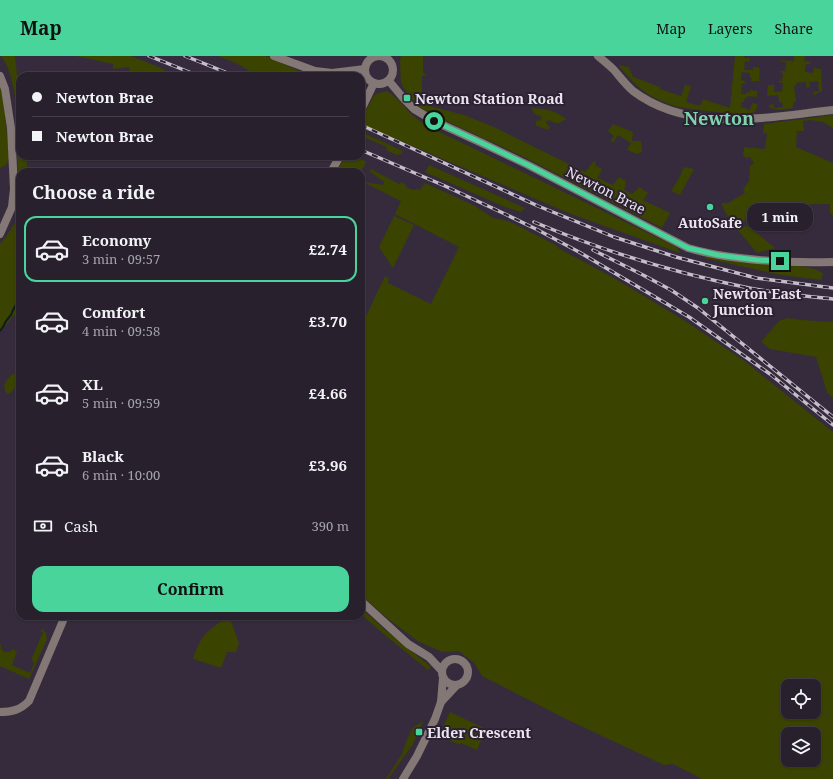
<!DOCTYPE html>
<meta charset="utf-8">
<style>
:root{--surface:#28202d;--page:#342d39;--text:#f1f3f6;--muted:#a5a3aa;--line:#443e49;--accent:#49d49c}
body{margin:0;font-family:"Noto Serif",serif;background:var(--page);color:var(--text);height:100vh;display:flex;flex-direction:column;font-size:15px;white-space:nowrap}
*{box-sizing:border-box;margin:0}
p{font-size:13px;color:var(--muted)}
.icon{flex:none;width:22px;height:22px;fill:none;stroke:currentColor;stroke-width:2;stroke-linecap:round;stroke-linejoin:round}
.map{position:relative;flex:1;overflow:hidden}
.sheet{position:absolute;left:16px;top:112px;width:349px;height:452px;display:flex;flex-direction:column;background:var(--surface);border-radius:12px;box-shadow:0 1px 3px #0004,0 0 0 1px var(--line)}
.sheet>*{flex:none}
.top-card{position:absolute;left:16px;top:16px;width:349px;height:88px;border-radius:12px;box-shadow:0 1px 3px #0004,0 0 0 1px var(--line);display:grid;align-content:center;height:88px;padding:0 16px;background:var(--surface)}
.controls{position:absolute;left:781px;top:623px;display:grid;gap:8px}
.controls a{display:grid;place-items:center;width:40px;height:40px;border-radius:8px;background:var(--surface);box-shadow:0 1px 3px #0004,0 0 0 1px var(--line);font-size:20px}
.end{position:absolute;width:18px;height:18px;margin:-9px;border:5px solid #49d49c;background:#111;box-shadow:0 0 0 2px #111}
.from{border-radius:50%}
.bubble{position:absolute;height:28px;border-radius:12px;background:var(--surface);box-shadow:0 1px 3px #0004,0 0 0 1px var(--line);font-size:13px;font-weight:700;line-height:28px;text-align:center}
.top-card b{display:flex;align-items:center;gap:14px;height:38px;font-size:15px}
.top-card b+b{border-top:1px solid var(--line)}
.top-card i{width:10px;height:10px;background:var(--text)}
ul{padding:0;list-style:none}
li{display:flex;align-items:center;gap:12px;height:66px;margin:0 8px 6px;padding:0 8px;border:2px solid transparent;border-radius:12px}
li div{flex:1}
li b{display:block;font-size:15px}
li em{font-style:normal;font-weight:700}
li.active{border-color:var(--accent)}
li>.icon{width:36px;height:36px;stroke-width:1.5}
h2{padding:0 16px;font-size:18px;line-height:48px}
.pay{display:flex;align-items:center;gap:10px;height:44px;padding:0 16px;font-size:15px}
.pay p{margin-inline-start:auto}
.button{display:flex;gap:8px;margin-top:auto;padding:8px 16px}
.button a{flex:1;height:46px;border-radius:12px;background:var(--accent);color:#111;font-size:16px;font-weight:700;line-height:46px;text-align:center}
header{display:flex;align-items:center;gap:24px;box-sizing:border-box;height:56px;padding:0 20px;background:var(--accent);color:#111}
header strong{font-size:19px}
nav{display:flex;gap:22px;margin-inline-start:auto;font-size:14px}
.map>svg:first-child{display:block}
.green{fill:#3a4300;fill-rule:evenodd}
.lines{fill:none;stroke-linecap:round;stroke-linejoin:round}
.stream{stroke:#0d1d1e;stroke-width:2}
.minor{stroke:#847877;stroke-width:8}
.rail-casing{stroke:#c5beca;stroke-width:3.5}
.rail{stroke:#2c2132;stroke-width:2;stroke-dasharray:6;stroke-linecap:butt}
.route{stroke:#49d49c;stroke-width:5}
.poi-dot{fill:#49d49c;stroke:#2c2132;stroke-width:1.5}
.labels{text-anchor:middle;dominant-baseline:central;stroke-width:4;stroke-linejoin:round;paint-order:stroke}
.poi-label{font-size:14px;font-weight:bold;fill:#eae4ef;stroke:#2c2132;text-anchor:start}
.street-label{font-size:14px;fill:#eae4ef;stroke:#2c2132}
.district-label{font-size:18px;font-weight:bold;fill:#80d4ad;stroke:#2c2132}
</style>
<header>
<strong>Map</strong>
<nav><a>Map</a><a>Layers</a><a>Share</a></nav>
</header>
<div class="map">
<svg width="833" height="723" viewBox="0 0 833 723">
<rect width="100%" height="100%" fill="#362b3c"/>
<!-- green -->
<g class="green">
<path d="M1,0h14l2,19 12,-1v2h-9v45l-2,-1v-6c-4,-19 -5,-42 -17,-58z"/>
<polygon points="76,0 131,0 161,12 174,20 137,20 136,17 131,18 129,11 113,13 113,8"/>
<path d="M218,0h48l42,19 4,1h-57c-10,-10 -23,-15 -37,-20z"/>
<polygon points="401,0 423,0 423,17 425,18 425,20 422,20 422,48 464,59 494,71 585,116 594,105 596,106 595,109 602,113 598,122 613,129 619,121 626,125 624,134 632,138 640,131 646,136 649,135 643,144 670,157 662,172 522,100 431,58 418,50 408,39 401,27 400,5"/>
<path d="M735,0h9v2h6l-1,4 -4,-1 -1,9h9v-3l7,1 -1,13h-8l1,-3h-2v-5l-8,-1 -1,8 4,1v3l-3,-1 -1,11h5l1,-2 3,1v-3l7,1v6l-10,-1v2h-2l-1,4h-2l-1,5 5,1v1l4,1 2,-7 6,1c-1,3 -1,6 -4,8 -9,5 -67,-3 -79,-6 -7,-2 -20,-8 -26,-11 -12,-8 -22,-20 -31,-30l11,2 4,10 27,10v2l21,7 4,-11 6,1 -5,16 14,4 3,-7 27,9z"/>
<path d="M794,0h11l-1,5 6,1v2h-4l-1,8 8,1 1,-5 7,1 1,22 -8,4 -1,-3 6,-1 -1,-10 -9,1 1,5 -3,1 -1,-6 -10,1v2l-2,1 2,15 -3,2v5c-7,1 -16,3 -23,0l-1,-3 4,-1 1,4 9,-1 -1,-5h-3l-1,-7 -11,1 1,-11h6v7h8l1,-9 -5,-1v-1h4l1,-8 -4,-1v-1h6l1,-9 -6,-1v-1l14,1z"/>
<polygon points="0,30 4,48 9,103 6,109 0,112"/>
<path d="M386,35c10,4 21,20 31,28 10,7 22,13 33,18l227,110 3,6 -109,-39 -210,-90v-4l12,-23 3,-3z"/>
<path d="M532,52c13,1 24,2 34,11 -8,6 -10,4 -18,1l-2,3 4,4 -2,3 -13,-5 2,-5 3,1 2,-4 -6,-2 -4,-5z"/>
<polygon points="833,59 833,72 823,66 810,64 803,65 804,75 797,75 796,91 833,107 833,159 830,157 830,148 753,149 743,168 735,170 727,159 721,147 728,147 745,137 743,133 749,125 750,110 754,107 750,101 746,102 743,99 744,91 765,93 767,78 763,77 764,68"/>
<polygon points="613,68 633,76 632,85 641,85 642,96 637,98 627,94 631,87 618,79 613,87 611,84 614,80 608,75"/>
<polygon points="18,76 20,76 20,100 26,100 28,116 20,116 20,260 15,258 0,276 0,188 10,175 17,163 19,146 16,78"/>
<polygon points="361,76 403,95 401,98 397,99 386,94 387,91 361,80"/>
<path d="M345,100h9l11,5 1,1c-4,14 -17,10 -29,10z"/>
<polygon points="429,109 525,152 521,156 505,151 425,116"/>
<polygon points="684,111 694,113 680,139 671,135 678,124"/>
<path d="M371,113l28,15 3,-2 4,3v2l6,3 7,-1v2l6,-8 50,23 18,12 10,2 10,3 44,23 1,2 54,29 70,42 61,41 90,72v347h-131l-29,-15 -9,1 -98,-46 -84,-43 -8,-13 -15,-12 -16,1 -24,-10 -32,-24 -26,-23v-268l24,-51 4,3 -1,4 43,21 28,-57 -64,-33 6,-13 -36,-18 -1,-1 19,3 1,-3 -15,-11zM788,630h26v26h-26zM788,678h26v26h-26z"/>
<polygon points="394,160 414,169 393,212 379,191"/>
<polygon points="748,170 775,192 757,197 736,172"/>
<polygon points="708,200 800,210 815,213 823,217 821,224 781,219 704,202"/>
<polygon points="787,262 802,264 833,266 833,342 827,336 816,301 770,293 761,286 779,265"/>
<path d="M20,311v20l-4,-2c-2,3 -4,9 -9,9 -6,-9 -1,-14 6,-20l1,1z"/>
<polygon points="361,552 382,571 431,611 428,614 380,575 361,558"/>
<path d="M229,560l10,27 -3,9h-9l-6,16 -28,-9c2,-7 5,-14 9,-21 5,-7 20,-18 27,-22z"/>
<polygon points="42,573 46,577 47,583 29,623 0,610 0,588 1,589 1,593 4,596 10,596 12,593 17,595 12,609 30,617 34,607 32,604 32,602 43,576 40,575"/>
<polygon points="450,656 486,673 477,694 461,687 460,689 440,680 440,677"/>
<polygon points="423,665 413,688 388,723 386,723 402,698 407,684 412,673 415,670"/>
</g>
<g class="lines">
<!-- stream -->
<polyline class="stream" points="0,275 3,271 6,265 11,259 13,254 20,241"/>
<!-- minor -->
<g class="minor">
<polyline points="274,0 315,15 332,17 365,13"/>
<path d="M598,0c6,5 11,9 16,14 6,7 12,15 19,21 57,43 134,26 200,19"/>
<circle cx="379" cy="14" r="14"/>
<polyline points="0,20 5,33 11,72 14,133 12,151 0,178"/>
<path d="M389,25l15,18 10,10 20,12 48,22 46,22 160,83c17,5 34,8 52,10 31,4 62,5 93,4"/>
<polyline points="361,54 374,27"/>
<polyline points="331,116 340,100"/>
<polyline points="361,545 408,588 429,601 442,615"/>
<circle cx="455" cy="616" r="13"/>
<polyline points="441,646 456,630"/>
<path d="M0,656c12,0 20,-2 29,-11l36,-85"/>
<polyline points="403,723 417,700 435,663 441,646 443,622"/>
</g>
<!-- rail casing -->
<g class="rail-casing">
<g id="rail">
<polyline points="149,0 199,20"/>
<polyline points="185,0 235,20"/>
<polyline points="361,69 538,150 614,181 676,201 756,222 833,232"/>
<polyline points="361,94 445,130 505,158 538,174 579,196 689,261 770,318 833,369"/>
<path d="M534,166c69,29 141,51 215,66 27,5 56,8 84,11"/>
<polyline points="593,194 643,219 671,234 698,252 833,361"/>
</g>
</g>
<!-- rail -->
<use href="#rail" class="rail"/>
</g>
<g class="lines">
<!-- route -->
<polyline class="route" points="434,65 482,87 528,109 688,192 718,199 757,204 780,205"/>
</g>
<!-- markers -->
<g class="poi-dot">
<rect x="403" y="38" width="8" height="8" rx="2"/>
<circle cx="710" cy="151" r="4"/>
<circle cx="705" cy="245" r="4"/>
<rect x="415" y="672" width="8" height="8" rx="2"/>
</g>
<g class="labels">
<!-- poi labels -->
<g class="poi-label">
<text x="415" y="42">Newton Station Road</text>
<text x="710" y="166" text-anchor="middle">AutoSafe</text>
<text x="713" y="237">Newton East<tspan x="713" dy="16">Junction</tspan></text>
<text x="427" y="676">Elder Crescent</text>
</g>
<!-- street labels -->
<g class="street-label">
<text transform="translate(606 134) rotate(27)">Newton Brae</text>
</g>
<!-- district labels -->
<g class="district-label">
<text x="719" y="62">Newton</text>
</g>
</g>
</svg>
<div class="controls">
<a><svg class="icon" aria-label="locate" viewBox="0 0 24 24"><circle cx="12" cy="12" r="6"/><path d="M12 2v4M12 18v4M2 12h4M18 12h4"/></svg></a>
<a><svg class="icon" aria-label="layers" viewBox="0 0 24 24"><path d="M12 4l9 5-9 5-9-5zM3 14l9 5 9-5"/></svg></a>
</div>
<i class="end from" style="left:434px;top:65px"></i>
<i class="end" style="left:780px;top:205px"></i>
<div class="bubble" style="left:747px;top:147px;width:66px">1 min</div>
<div class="top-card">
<b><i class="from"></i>Newton Brae</b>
<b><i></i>Newton Brae</b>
</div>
<section class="sheet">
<h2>Choose a ride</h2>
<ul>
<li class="active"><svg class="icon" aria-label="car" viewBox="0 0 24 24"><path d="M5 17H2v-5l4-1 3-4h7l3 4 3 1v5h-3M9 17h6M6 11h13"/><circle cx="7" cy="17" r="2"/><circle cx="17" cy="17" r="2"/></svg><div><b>Economy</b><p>3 min · 09:57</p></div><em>£2.74</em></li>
<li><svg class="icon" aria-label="car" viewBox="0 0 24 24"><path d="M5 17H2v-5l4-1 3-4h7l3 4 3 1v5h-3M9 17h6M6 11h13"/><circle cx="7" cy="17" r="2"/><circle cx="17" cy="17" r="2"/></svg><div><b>Comfort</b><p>4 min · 09:58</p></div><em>£3.70</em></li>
<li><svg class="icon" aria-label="car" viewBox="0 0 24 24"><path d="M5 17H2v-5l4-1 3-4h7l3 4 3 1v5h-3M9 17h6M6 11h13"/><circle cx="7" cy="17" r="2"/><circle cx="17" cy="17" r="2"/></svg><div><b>XL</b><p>5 min · 09:59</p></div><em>£4.66</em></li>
<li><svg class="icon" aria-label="car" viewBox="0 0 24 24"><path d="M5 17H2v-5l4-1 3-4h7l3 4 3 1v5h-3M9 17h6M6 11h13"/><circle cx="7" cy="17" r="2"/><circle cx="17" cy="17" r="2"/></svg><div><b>Black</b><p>6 min · 10:00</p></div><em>£3.96</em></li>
</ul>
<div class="pay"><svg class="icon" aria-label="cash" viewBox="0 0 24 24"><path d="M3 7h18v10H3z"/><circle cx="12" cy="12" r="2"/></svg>Cash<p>390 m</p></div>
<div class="button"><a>Confirm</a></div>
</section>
</div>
